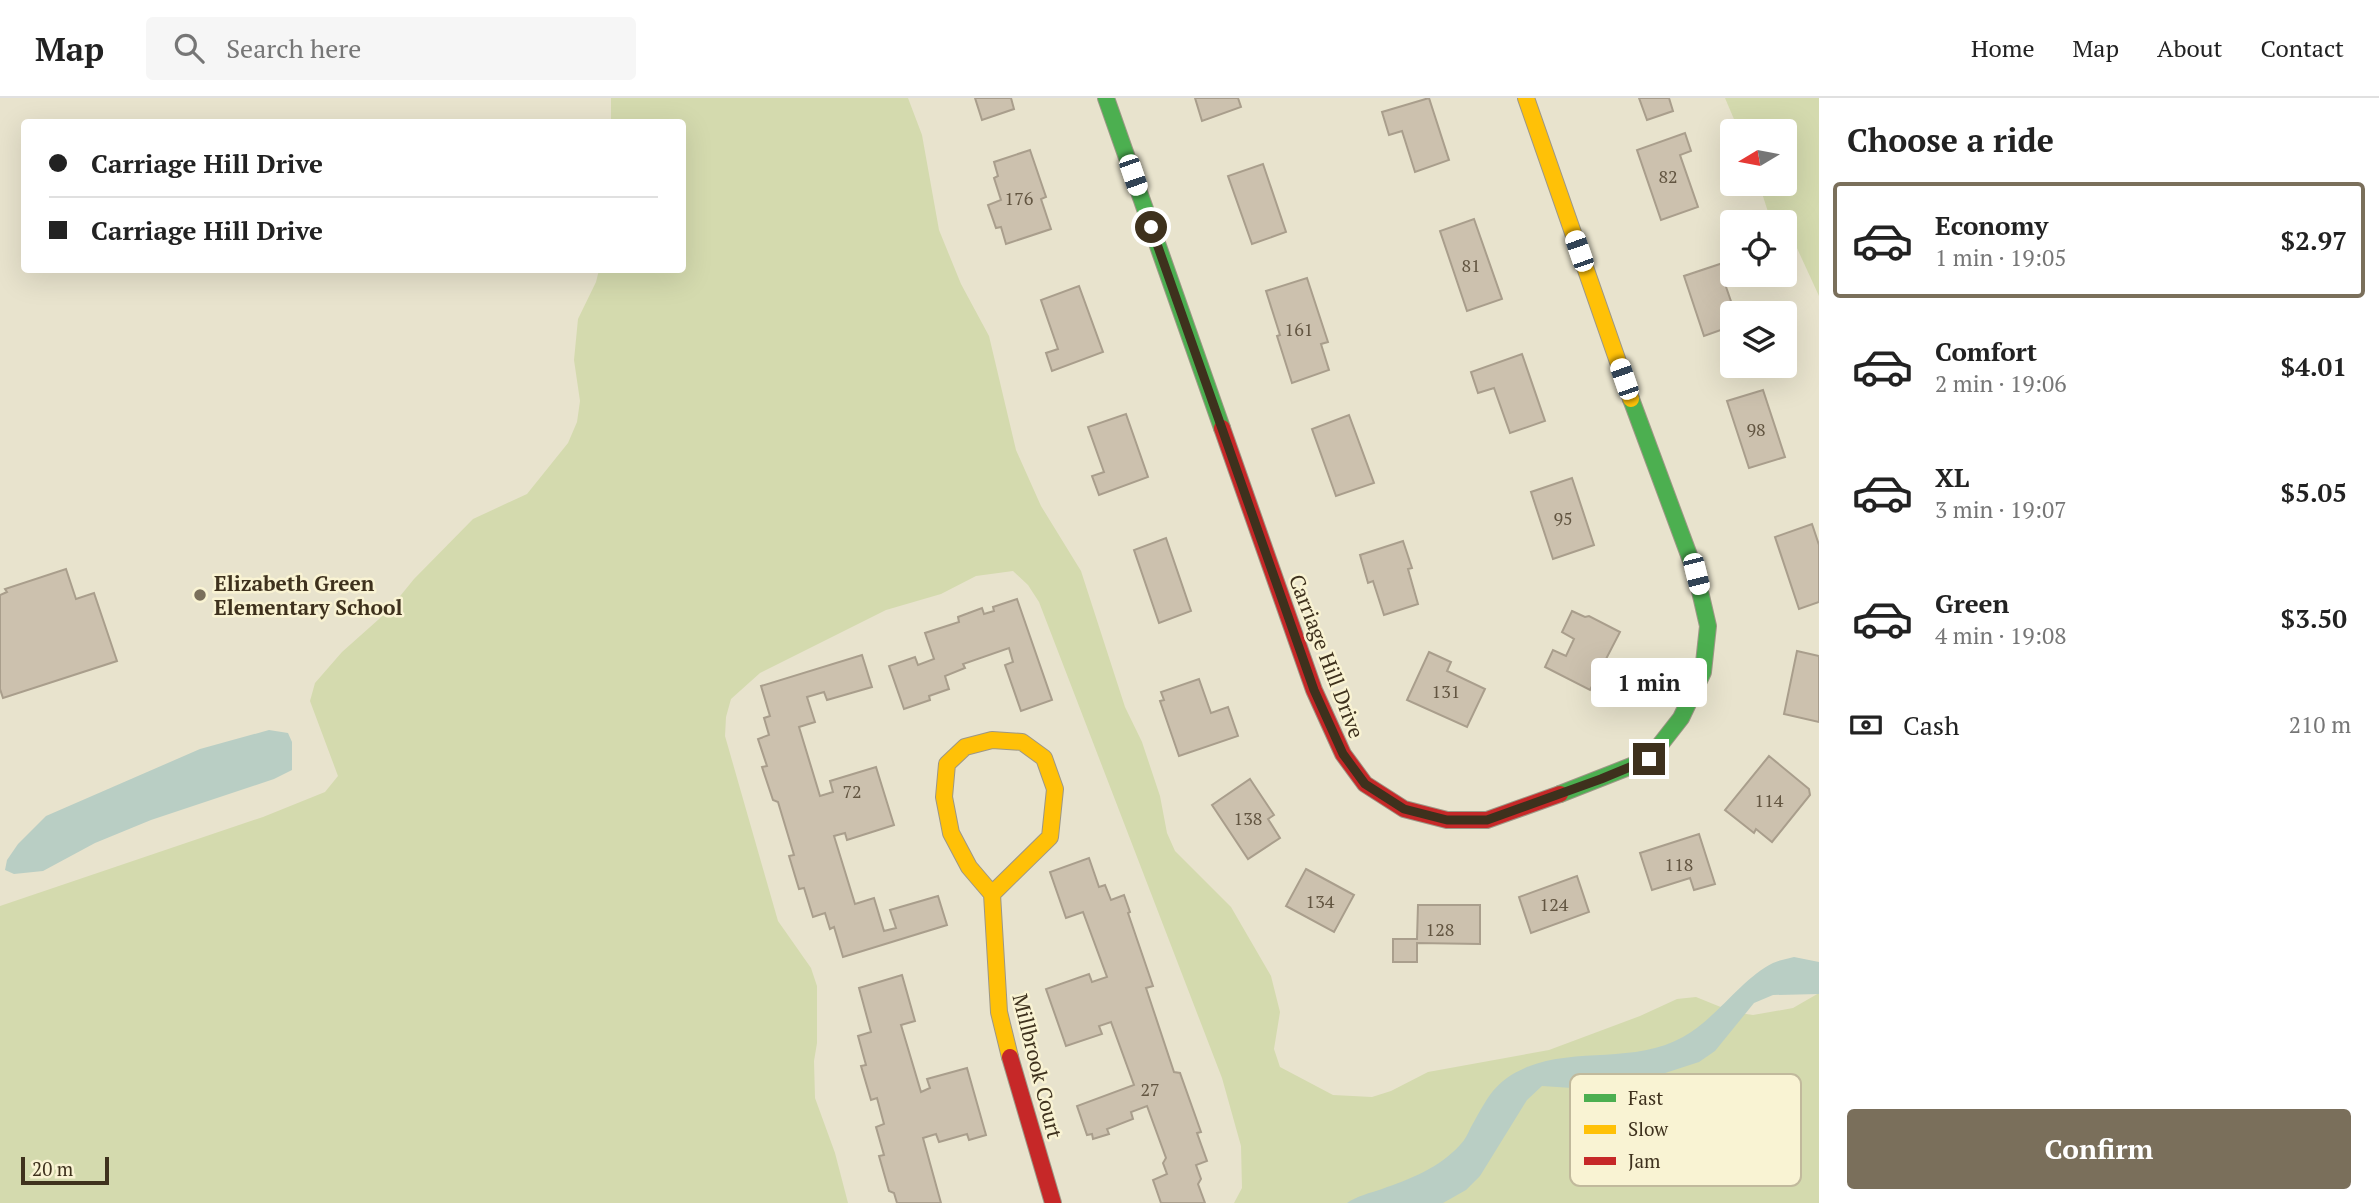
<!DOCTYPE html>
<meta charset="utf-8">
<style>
:root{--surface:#fff;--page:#f6f6f6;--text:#222;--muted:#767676;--line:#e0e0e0;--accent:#7a6f5b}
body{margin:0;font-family:"PT Serif",serif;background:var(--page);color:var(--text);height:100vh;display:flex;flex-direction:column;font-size:26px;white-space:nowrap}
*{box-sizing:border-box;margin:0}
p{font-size:23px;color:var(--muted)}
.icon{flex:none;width:38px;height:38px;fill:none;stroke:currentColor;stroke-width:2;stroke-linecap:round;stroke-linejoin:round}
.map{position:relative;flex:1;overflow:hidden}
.sheet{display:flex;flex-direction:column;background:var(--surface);width:560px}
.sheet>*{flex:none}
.guide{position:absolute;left:21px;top:21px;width:665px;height:154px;border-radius:7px;box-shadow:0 7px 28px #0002;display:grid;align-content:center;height:154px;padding:0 28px;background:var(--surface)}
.needle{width:46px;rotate:260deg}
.fabs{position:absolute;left:1720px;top:21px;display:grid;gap:14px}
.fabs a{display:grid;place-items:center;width:77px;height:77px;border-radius:7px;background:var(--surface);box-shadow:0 7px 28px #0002;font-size:35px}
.scale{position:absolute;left:21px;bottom:18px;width:88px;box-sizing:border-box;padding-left:7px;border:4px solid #3e311d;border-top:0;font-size:19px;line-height:24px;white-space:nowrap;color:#3e311d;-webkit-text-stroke:5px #f9f3d3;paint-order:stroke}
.end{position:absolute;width:32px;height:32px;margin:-16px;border:9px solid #3e311d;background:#fff;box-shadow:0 0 0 4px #fff}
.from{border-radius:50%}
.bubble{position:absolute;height:49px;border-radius:7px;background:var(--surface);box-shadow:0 7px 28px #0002;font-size:23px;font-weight:700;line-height:49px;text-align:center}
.car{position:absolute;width:21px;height:42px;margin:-21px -10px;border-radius:9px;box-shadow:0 0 5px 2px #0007;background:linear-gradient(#fff 24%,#345 0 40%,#fff 0 76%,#345 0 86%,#fff 0)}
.guide b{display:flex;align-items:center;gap:24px;height:66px;font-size:26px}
.guide b+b{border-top:2px solid var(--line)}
.guide i{width:18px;height:18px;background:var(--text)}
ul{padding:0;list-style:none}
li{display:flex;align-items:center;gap:21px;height:116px;margin:0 14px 10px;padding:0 14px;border:4px solid transparent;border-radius:7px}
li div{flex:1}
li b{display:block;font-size:26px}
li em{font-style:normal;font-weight:700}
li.active{border-color:var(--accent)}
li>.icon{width:63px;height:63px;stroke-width:1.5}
h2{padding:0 28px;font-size:32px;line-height:84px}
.pay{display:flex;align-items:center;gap:18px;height:77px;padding:0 28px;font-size:26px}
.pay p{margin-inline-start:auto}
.button{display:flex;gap:14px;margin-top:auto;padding:14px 28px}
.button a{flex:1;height:80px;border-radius:7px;background:var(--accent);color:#fff;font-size:28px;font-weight:700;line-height:80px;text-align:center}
header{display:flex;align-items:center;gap:42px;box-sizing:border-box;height:98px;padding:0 35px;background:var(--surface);border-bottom:2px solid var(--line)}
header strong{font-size:33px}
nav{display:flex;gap:38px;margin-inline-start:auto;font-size:24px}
.search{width:490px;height:63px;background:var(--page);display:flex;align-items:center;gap:18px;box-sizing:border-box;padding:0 24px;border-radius:7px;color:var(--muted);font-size:26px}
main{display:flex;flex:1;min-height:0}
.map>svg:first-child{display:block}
.green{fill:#d4daae}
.water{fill:#b9cec4}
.building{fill:#ccc1ae;stroke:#a99e8c;stroke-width:2}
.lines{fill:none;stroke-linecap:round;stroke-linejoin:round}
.fast-casing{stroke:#9d9786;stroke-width:18}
.slow-casing{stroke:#9d9786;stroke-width:18}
.jam-casing{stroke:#9d9786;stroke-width:18}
.fast{stroke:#4caf50;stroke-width:16}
.slow{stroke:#ffc107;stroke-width:16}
.jam{stroke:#c62828;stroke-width:16}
.route{stroke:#3e311d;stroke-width:9}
.poi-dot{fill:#7a6f5b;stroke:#f9f3d3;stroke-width:2.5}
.labels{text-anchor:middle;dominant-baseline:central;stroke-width:5;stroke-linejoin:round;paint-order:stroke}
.number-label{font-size:18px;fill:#625541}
.poi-label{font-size:21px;font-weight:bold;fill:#3e311d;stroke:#f9f3d3;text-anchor:start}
.street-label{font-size:21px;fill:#3e311d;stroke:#f9f3d3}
.key{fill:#f9f3d3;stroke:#c1b99c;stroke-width:2}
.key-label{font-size:19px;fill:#3e311d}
</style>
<header>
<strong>Map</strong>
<div class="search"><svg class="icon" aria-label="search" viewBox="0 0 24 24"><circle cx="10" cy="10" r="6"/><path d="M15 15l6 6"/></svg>Search here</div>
<nav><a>Home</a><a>Map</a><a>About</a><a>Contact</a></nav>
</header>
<main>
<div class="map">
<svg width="1819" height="1105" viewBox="0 0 1819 1105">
<rect width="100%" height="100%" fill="#e8e3cd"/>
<!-- green -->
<g class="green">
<polygon points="611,0 908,0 922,37 939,132 961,186 989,238 1016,352 1041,408 1081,473 1125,609 1142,644 1160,698 1167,735 1175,753 1231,809 1271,878 1280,914 1274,951 1280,969 1333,997 1372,999 1391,993 1428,974 1549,952 1640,918 1677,901 1696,899 1733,914 1753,917 1793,910 1819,895 1819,1105 1234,1105 1242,1090 1241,1048 1222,980 1039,504 1028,487 1013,473 976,478 941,496 886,512 760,575 731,601 726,619 725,638 778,823 811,870 817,888 817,945 814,963 815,1000 835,1055 848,1105 0,1105 0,808 263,719 325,694 338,678 310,603 315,585 342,554 388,513 414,481 473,421 527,396 568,345 577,324 580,303 574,262 578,221 596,184 599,172 682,172 682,24 611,24"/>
<polygon points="1725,0 1819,0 1819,198 1796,148 1785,141 1785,124 1772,124 1770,120 1759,86 1785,86 1785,33 1739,33"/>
</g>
<!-- water -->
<g class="water">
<polygon points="269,632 288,635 292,644 292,672 274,681 151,722 95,745 43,773 14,776 5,772 7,762 18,746 46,718 200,651"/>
<path d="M1794,859l25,5v32l-46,1 -19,8 -39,48 -16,11 -77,25 -20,3 -60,-4 -15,14 -47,76 -14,14 -23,13h-96c10,-7 23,-10 35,-14 28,-10 57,-21 78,-44 5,-5 8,-12 11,-18 17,-30 23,-46 56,-60 50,-20 108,-3 156,-30 34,-19 59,-59 90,-74 6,-3 14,-4 21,-6z"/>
</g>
<!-- building -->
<g class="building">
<polygon points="975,0 1011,0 1014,11 982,22"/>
<polygon points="1195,0 1238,0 1241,9 1202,23"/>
<polygon points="1429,0 1449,62 1415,74 1402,33 1389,37 1382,14"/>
<polygon points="1639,0 1669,0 1673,13 1647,22"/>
<polygon points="1685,35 1691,53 1680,57 1698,109 1661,122 1637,52"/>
<polygon points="1030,52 1046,99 1041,101 1051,131 1006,146 1001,129 996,130 988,107 1001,102 994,80 998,78 994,64"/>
<polygon points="1263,66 1286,134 1252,146 1228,78"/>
<polygon points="1474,121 1502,201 1467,213 1440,133"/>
<polygon points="1732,162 1732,177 1743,177 1724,183 1735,215 1732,215 1732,228 1704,238 1684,178"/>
<polygon points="1307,180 1328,244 1321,246 1329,272 1292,285 1277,238 1280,237 1266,193"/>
<polygon points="1079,188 1103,254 1052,273 1046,255 1058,251 1041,202"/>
<polygon points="1522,256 1545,323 1510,335 1494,290 1478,295 1471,274"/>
<polygon points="1763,292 1785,359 1749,370 1727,303"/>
<polygon points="1126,316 1148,379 1099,397 1092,378 1104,374 1088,329"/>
<polygon points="1349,317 1374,385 1336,398 1312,331"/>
<polygon points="1572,380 1594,447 1553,461 1531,394"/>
<polygon points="1812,426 1819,447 1819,504 1799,511 1775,439"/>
<polygon points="1166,440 1191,513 1159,525 1134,452"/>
<polygon points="1403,443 1412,470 1408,471 1418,506 1384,517 1373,483 1368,485 1360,457"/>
<polygon points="66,471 76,501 94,495 117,563 3,600 0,591 0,497 7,494 5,491"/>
<polygon points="1017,501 1052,602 1021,613 1005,567 1013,564 1009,550 963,566 965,570 945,578 949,591 929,598 930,602 904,611 889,568 915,559 918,567 934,561 925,535 959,524 958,519 982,510 984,516 994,513 993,509"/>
<polygon points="1572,513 1585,519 1589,518 1620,534 1590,592 1545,569 1553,552 1566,558 1574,541 1562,534"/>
<polygon points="1797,553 1819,558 1819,624 1784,616"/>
<polygon points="1429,554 1451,564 1447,573 1485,591 1467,629 1407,602"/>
<polygon points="862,557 872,589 827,602 824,594 807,599 815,624 799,629 820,698 833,694 830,683 876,669 894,727 847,742 845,735 834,738 855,806 874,800 884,833 896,830 890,812 938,798 947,827 843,859 834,829 830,831 825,815 813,819 804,790 799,791 789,758 794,757 778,704 773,702 762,669 767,668 758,641 769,637 764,620 770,618 761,588"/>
<polygon points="1199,581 1211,615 1228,609 1238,638 1179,658 1160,603 1164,602 1161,594"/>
<polygon points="1769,658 1809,691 1810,697 1772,744 1756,731 1754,735 1725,712"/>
<polygon points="1250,681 1274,717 1268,721 1280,740 1248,761 1212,707"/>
<polygon points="1699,736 1715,786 1694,792 1690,780 1652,792 1640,755"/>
<polygon points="1089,760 1099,789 1105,787 1111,802 1124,797 1130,814 1128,815 1153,888 1146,890 1174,974 1180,975 1201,1034 1197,1035 1207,1063 1196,1067 1201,1081 1198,1086 1205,1105 1161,1105 1153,1082 1167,1076 1163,1065 1166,1060 1147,1008 1131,1014 1133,1021 1107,1031 1109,1036 1093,1041 1092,1036 1087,1037 1077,1008 1134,987 1111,924 1099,928 1102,936 1066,948 1046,891 1089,876 1092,884 1107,879 1083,814 1066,820 1050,774"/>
<polygon points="1306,771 1354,797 1334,834 1286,808"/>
<polygon points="1577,778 1589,814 1531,835 1519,799"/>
<polygon points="1418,807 1480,807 1480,846 1417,845 1417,864 1393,864 1393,841 1417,841"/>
<polygon points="902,877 915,923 901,927 921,994 930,990 927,981 967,970 986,1037 969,1042 967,1036 939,1044 936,1036 923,1040 941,1105 897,1105 894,1095 889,1093 879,1058 884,1057 876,1029 884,1026 877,1000 871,1002 861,968 866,967 858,938 871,934 859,890"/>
</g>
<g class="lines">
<!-- fast casing -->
<g class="fast-casing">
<g id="fast">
<polyline points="1106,0 1222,330"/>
<polyline points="1560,696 1649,661 1681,620 1703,574 1708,528 1696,476 1631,301"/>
</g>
</g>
<!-- slow casing -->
<g class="slow-casing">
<g id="slow">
<polyline points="1526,0 1631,301"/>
<polyline points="992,796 1050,739 1055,691 1044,660 1022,644 992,642 965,649 947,666 944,699 951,735 969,769 992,796 999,914 1010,959"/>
</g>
</g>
<!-- jam casing -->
<g class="jam-casing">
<g id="jam">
<polyline points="1222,330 1314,592 1343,656 1365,686 1404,711 1447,722 1487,722 1560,696"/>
<polyline points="1010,959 1053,1105"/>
</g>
</g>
<!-- fast -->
<use href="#fast" class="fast"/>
<!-- slow -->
<use href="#slow" class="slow"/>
<!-- jam -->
<use href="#jam" class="jam"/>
</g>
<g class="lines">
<!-- route -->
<polyline class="route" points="1151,129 1314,592 1343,656 1365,686 1404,711 1447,722 1487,722 1601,681 1649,661"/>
</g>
<!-- markers -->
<circle class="poi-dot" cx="200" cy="497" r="7"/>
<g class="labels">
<!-- number labels -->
<g class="number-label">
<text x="1668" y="78">82</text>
<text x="1019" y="100">176</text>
<text x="1471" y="167">81</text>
<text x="1299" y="231">161</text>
<text x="1756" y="331">98</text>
<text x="1563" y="420">95</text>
<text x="1446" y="593">131</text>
<text x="852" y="693">72</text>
<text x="1769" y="702">114</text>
<text x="1248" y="720">138</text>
<text x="1679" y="766">118</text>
<text x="1320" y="803">134</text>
<text x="1554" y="806">124</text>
<text x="1440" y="831">128</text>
<text x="1150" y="991">27</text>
</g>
<!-- poi labels -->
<g class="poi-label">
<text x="214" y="485">Elizabeth Green<tspan x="214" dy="24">Elementary School</tspan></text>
</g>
<!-- street labels -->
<g class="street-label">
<text transform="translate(1327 558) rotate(69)">Carriage Hill Drive</text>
<text transform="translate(1038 968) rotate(76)">Millbrook Court</text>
</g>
</g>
<!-- legend -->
<rect x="1570" y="976" width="231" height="112" rx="10" class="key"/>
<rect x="1584" y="996" width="32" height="8" fill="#4caf50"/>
<rect x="1584" y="1027" width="32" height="9" fill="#ffc107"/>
<rect x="1584" y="1059" width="32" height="8" fill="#c62828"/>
<g class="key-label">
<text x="1628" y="1007">Fast</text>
<text x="1628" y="1038">Slow</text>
<text x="1628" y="1070">Jam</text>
</g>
</svg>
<div class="fabs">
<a><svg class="needle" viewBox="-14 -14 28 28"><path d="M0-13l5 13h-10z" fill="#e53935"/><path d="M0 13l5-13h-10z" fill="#767676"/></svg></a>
<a><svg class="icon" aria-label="locate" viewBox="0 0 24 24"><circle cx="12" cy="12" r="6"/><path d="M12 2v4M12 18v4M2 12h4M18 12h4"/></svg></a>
<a><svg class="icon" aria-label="layers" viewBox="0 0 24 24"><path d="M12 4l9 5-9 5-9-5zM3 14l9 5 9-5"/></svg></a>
</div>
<div class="scale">20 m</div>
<i class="end from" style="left:1151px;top:129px"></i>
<i class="end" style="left:1649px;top:661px"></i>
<div class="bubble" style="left:1591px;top:560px;width:116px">1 min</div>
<i class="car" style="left:1133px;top:77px;rotate:161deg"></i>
<i class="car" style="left:1579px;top:153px;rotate:341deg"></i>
<i class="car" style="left:1624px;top:281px;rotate:341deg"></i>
<i class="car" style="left:1696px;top:476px;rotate:166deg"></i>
<div class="guide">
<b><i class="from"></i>Carriage Hill Drive</b>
<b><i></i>Carriage Hill Drive</b>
</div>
</div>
<section class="sheet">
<h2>Choose a ride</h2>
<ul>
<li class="active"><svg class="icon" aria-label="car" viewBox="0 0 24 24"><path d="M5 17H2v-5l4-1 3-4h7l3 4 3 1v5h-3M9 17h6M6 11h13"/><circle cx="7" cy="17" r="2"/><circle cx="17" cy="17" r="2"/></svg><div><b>Economy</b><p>1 min · 19:05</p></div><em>$2.97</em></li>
<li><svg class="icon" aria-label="car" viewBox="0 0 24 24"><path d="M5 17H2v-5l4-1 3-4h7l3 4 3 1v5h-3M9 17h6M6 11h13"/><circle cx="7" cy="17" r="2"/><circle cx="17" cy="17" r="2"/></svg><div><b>Comfort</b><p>2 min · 19:06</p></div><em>$4.01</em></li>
<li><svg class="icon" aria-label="car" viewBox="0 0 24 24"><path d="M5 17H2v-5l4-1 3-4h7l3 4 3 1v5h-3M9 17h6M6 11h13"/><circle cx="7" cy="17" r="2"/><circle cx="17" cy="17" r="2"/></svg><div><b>XL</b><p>3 min · 19:07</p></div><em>$5.05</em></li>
<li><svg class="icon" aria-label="car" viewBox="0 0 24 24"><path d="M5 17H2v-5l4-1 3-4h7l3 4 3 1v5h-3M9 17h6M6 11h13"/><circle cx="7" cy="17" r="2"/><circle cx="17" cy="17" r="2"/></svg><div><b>Green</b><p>4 min · 19:08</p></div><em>$3.50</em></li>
</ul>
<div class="pay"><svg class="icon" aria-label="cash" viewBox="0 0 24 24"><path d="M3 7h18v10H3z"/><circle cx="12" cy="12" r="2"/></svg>Cash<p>210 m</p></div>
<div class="button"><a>Confirm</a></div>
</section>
</main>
